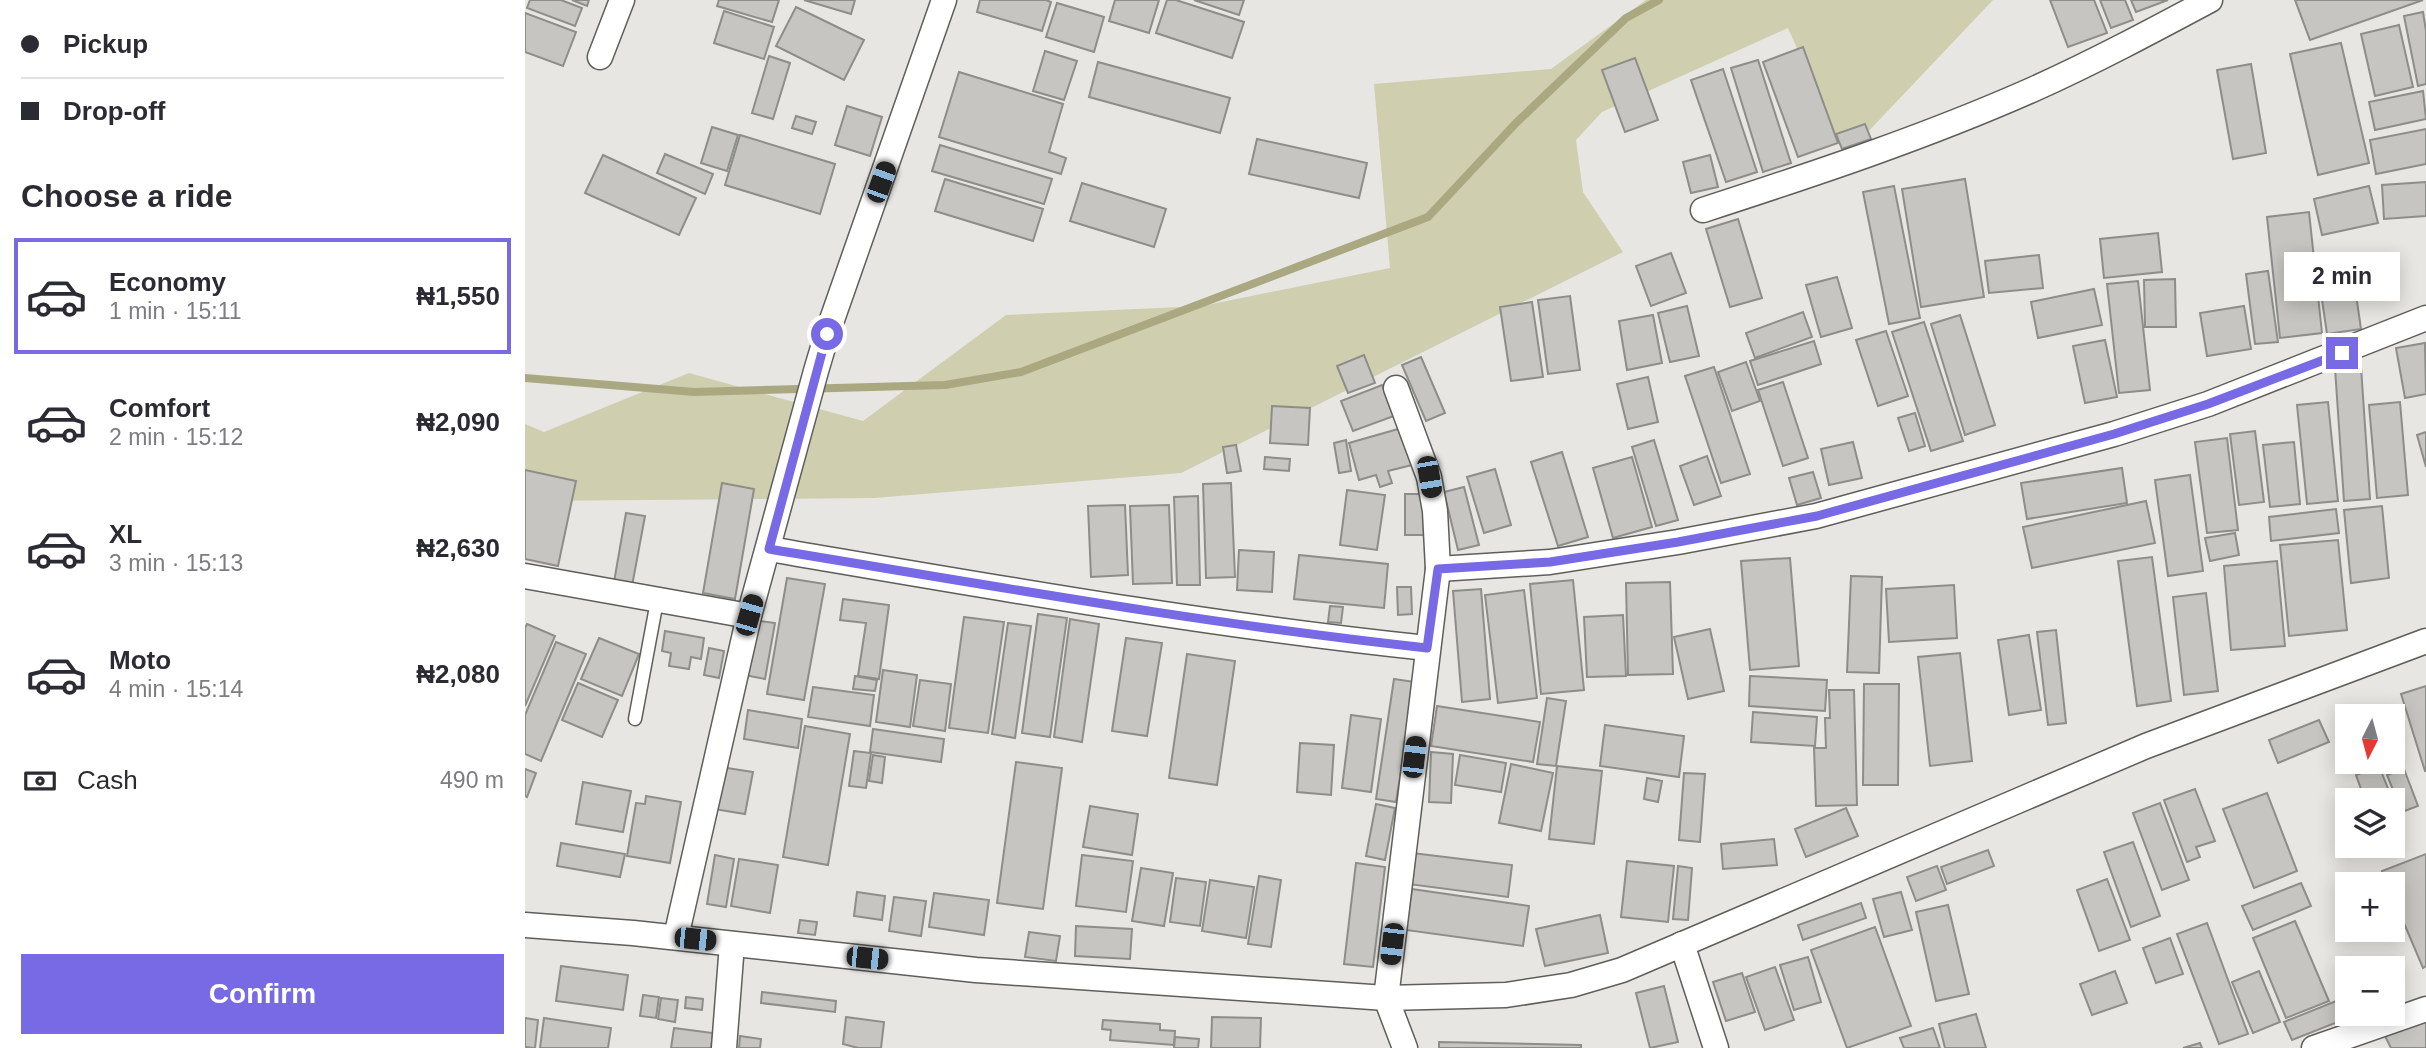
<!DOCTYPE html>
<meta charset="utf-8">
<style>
:root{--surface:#fff;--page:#f2f2f3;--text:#2b2b33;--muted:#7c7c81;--line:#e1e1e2;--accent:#7869e4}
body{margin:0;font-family:Helvetica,sans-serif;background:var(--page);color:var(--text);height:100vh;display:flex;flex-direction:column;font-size:26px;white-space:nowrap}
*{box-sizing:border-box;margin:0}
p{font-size:23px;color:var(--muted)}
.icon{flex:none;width:38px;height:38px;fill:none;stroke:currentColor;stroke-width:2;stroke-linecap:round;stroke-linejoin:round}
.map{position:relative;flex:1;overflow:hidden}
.drawer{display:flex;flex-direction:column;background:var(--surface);width:525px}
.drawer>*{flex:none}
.hud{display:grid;align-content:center;height:154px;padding:0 21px;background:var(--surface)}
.needle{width:46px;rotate:186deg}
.fabs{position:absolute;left:1810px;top:704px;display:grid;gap:14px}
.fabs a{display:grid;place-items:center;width:70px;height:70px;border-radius:0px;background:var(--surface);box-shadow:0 4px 18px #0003;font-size:35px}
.end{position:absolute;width:32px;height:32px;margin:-16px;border:9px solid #7869e4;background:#fff;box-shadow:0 0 0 4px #fff}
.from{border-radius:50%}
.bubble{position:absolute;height:49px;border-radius:0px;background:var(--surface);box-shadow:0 4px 18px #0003;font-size:23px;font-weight:800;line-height:49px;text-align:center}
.car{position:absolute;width:21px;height:42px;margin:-21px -10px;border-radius:9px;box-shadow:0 0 5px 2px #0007;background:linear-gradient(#222 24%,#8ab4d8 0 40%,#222 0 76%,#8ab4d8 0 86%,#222 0)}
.hud b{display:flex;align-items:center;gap:24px;height:66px;font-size:26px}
.hud b+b{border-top:2px solid var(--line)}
.hud i{width:18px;height:18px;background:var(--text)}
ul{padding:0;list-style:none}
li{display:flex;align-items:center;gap:21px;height:116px;margin:0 14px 10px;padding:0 7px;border:4px solid transparent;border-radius:0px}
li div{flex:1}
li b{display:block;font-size:26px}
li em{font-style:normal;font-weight:800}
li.selected{border-color:var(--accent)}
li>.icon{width:63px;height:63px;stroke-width:1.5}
h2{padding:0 21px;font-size:32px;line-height:84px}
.pay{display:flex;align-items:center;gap:18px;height:77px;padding:0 21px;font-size:26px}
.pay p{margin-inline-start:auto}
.primary-button{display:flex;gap:14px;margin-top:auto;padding:14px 21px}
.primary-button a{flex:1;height:80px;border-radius:0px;background:var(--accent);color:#fff;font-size:28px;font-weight:800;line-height:80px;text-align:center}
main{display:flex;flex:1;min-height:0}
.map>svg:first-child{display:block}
.green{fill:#cfceae}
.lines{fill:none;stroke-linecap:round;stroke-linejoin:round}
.stream{stroke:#aaa880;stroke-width:8}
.building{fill:#c6c5c1;stroke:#8d8d89;stroke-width:2}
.service-casing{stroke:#5e5e5a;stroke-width:15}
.minor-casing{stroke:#5e5e5a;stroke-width:27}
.service{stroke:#fff;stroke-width:12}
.minor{stroke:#fff;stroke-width:24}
.route{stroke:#7869e4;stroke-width:9}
</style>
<main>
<section class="drawer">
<div class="hud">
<b><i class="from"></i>Pickup</b>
<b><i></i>Drop-off</b>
</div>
<h2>Choose a ride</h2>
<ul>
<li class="selected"><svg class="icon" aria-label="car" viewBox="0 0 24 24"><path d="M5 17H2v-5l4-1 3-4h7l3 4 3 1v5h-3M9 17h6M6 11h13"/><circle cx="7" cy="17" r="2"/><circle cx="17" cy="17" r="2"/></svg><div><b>Economy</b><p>1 min · 15:11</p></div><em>₦1,550</em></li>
<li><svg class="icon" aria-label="car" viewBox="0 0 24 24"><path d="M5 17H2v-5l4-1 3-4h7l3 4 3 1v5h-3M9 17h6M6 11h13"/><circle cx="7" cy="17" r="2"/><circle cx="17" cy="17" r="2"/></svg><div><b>Comfort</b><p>2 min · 15:12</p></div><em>₦2,090</em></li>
<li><svg class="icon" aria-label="car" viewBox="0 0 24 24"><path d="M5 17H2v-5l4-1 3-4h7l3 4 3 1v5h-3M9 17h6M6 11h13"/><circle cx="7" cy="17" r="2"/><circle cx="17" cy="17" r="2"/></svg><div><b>XL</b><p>3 min · 15:13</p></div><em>₦2,630</em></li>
<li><svg class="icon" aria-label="car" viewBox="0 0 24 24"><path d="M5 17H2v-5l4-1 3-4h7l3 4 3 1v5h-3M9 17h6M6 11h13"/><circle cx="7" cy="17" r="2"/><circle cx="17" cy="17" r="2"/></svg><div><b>Moto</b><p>4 min · 15:14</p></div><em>₦2,080</em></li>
</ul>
<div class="pay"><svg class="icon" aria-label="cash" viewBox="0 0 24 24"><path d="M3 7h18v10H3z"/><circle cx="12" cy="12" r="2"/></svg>Cash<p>490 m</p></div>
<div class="primary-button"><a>Confirm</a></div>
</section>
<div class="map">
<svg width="1901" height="1048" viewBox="0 0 1901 1048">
<rect width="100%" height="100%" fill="#e7e6e2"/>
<!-- green -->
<polygon class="green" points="1121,0 1468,0 1320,156 1263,28 1077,112 1051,140 1058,192 1098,252 656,473 349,498 0,501 0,424 19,432 164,373 338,421 481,315 677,306 865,268 849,84 1026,69"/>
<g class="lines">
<!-- stream -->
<polyline class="stream" points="0,378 169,392 420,385 496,372 903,217 991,123 1101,18 1134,0"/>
</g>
<!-- building -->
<g class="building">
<polygon points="5,0 36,0 57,8 50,26 2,8"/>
<polygon points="47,0 64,0 62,6"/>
<polygon points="194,0 254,0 247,22 192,6"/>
<polygon points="279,0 330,0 326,14"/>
<polygon points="455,0 521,0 526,2 517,31 452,12"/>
<polygon points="590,0 634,0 624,33 584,21"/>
<polygon points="642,0 651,0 719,22 707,58 631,33"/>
<polygon points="669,0 719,0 714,15"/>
<polygon points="1525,0 1569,0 1582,33 1543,47"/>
<polygon points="1575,0 1600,0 1608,20 1586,28"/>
<polygon points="1606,0 1643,0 1611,12"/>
<polygon points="1770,0 1898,0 1785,40"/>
<polygon points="532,3 579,17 569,52 521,37"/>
<polygon points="271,7 339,40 319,80 251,46"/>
<polygon points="199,11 249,27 239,59 189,43"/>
<polygon points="1898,12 1901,31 1901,84 1893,86 1879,16"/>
<polygon points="0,13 51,32 38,66 0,52"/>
<polygon points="1874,25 1888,87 1850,96 1836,34"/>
<polygon points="1816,43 1844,163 1793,175 1765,54"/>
<polygon points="1278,47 1313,143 1273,157 1238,62"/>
<polygon points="520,51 552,61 539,100 508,91"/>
<polygon points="244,56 265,63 248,119 227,113"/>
<polygon points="1110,58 1133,120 1100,132 1077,70"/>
<polygon points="1233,60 1266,163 1238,172 1206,68"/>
<polygon points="573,62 705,98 695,133 564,97"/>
<polygon points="1726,64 1741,153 1708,159 1692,70"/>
<polygon points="1198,69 1232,172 1201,182 1166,80"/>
<polygon points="434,72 538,104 524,152 541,158 536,174 414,137"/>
<polygon points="1898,91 1901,119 1850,130 1844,102"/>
<polygon points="322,106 357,117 345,156 310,145"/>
<polygon points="271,116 291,122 287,134 267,128"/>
<polygon points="1340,124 1346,139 1317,149 1311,134"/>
<polygon points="187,127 213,135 202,171 176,163"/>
<polygon points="1901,129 1901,164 1851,174 1845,140"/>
<polygon points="215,135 310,164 295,214 200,185"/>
<polygon points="732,139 842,163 834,198 724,174"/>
<polygon points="415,145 527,179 519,204 407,171"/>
<polygon points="140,154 188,174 180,194 132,173"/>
<polygon points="78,155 171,198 154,235 60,193"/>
<polygon points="1185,155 1193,187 1166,193 1158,162"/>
<polygon points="420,179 518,209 508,241 410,211"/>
<polygon points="1440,179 1459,297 1396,307 1377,189"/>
<polygon points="1901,182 1901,216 1859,219 1857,185"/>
<polygon points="557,183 641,209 629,247 545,221"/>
<polygon points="1369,186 1395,318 1364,324 1338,192"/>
<polygon points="1844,186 1853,223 1797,235 1789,199"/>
<polygon points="1784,212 1797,333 1755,338 1742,217"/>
<polygon points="1213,219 1237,298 1205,307 1181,229"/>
<polygon points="1633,233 1637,272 1579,278 1575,239"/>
<polygon points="1146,253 1161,293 1126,306 1111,266"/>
<polygon points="1514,255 1518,288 1464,293 1460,261"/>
<polygon points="1827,267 1836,329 1802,334 1793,272"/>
<polygon points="1743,271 1753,342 1730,344 1721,274"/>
<polygon points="1312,277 1327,328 1296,337 1281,285"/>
<polygon points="1650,279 1651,327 1620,327 1619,280"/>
<polygon points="1613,281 1625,390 1594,393 1582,284"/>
<polygon points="1569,289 1577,325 1513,338 1506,302"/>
<polygon points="1045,296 1055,370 1023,374 1013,300"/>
<polygon points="1007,302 1018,377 986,381 975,307"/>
<polygon points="1162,306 1174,356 1145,362 1133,313"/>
<polygon points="1719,306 1726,349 1682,356 1675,313"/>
<polygon points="1278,312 1287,337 1230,358 1221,333"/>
<polygon points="1128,315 1137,363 1102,370 1094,321"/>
<polygon points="1435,315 1470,425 1440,435 1406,324"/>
<polygon points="1399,322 1438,441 1406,451 1367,332"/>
<polygon points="1361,331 1383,396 1353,406 1331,340"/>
<polygon points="1580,340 1592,397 1560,403 1548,346"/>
<polygon points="1289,341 1296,364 1233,385 1225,361"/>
<polygon points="1900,343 1901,394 1880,398 1871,348"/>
<polygon points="839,355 850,383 823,393 812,366"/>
<polygon points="896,357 920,413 901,421 877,365"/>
<polygon points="1221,362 1235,401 1207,411 1193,372"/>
<polygon points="1189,367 1225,474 1196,483 1160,376"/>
<polygon points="1836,367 1845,499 1819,501 1810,368"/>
<polygon points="1123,377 1133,422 1103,429 1092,384"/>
<polygon points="1258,382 1283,458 1258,466 1233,390"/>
<polygon points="857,385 869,416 828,431 816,401"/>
<polygon points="1803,402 1813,501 1782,504 1772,405"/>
<polygon points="1875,402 1883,495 1852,498 1844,405"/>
<polygon points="747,406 785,408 783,445 745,443"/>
<polygon points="1390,413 1400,446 1384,451 1373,418"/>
<polygon points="880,427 891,464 863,471 867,483 855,487 851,475 834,480 824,443"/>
<polygon points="1730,431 1739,502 1714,505 1705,434"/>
<polygon points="1901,432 1901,467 1892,435"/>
<polygon points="1702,438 1713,530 1682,533 1670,442"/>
<polygon points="821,440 826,471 814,473 809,443"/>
<polygon points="1129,440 1153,520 1131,526 1107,447"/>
<polygon points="1328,442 1337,478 1304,485 1296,449"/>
<polygon points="1769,442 1775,504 1745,507 1738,445"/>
<polygon points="711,445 716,471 702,473 698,447"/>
<polygon points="1037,452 1063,537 1033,546 1006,462"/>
<polygon points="1182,456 1196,496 1169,505 1155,466"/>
<polygon points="740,457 765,459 764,471 739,469"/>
<polygon points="1107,457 1127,527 1088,538 1068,468"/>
<polygon points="1597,468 1602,503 1502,519 1496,483"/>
<polygon points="970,469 986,525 959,533 942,477"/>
<polygon points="0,470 51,481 33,566 0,559"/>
<polygon points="1288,472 1296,498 1272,505 1264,478"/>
<polygon points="1665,475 1678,571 1643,576 1630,480"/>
<polygon points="197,483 229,489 210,599 178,593"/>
<polygon points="706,483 710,577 681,578 678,484"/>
<polygon points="939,487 954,545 933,550 919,492"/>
<polygon points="822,490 860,495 852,550 815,545"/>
<polygon points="880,494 900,494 899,535 880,535"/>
<polygon points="673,496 675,585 652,585 649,497"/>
<polygon points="1621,501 1630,543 1507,568 1498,527"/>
<polygon points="600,505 603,575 566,577 563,506"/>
<polygon points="644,505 647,583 608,584 605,506"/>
<polygon points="1857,506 1864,578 1826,583 1819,510"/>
<polygon points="1811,509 1814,533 1746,541 1744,517"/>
<polygon points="101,513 120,516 107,586 89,582"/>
<polygon points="1710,533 1714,555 1685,561 1680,538"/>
<polygon points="1813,540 1822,630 1764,636 1755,545"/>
<polygon points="714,550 749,552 747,592 712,590"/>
<polygon points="774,555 863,564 859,608 769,599"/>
<polygon points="1627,557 1646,701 1612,706 1593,561"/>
<polygon points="1265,558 1274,666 1225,670 1216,561"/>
<polygon points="1752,561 1760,646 1706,650 1699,566"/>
<polygon points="1326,576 1357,577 1354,673 1322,672"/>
<polygon points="262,578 300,584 279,700 242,694"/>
<polygon points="1048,580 1059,690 1016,694 1005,584"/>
<polygon points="1145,582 1148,674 1103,675 1101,583"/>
<polygon points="1429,585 1432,638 1364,642 1361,589"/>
<polygon points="872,587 886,587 887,614 873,615"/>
<polygon points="956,589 965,699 937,702 928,591"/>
<polygon points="999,590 1012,698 973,703 960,595"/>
<polygon points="1681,593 1693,691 1659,695 1648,597"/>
<polygon points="318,599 364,605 354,679 333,676 341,623 315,620"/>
<polygon points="805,606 818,607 816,623 803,622"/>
<polygon points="513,614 542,618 525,737 497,733"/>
<polygon points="1098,615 1101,676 1062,677 1059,617"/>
<polygon points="439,617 479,622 463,733 424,728"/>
<polygon points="545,619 574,624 557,742 529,737"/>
<polygon points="229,620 250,623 240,679 219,675"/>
<polygon points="483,623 506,626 490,738 467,734"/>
<polygon points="2,624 30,636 0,706 0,628"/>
<polygon points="1185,629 1199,691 1163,699 1149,637"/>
<polygon points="1531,630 1541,723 1523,725 1512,632"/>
<polygon points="140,631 179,638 176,659 166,657 164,669 144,666 146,653 137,651"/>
<polygon points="1504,635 1516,710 1484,715 1473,640"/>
<polygon points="74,638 114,654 97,696 56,679"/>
<polygon points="601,638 637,643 622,736 587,731"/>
<polygon points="31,642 61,654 16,761 0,754 0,715"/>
<polygon points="184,648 199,651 194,678 179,675"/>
<polygon points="1435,653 1447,761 1405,766 1393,657"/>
<polygon points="662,654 710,661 692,785 644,778"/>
<polygon points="358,670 392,675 385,727 351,722"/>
<polygon points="330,676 352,680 350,691 328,689"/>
<polygon points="1225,676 1302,680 1300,711 1224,706"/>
<polygon points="869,679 890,682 871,802 851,799"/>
<polygon points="395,680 426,684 420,731 388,726"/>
<polygon points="53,683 93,700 77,737 37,720"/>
<polygon points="1339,684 1374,684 1373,785 1338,785"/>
<polygon points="1901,686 1901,771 1900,771 1876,694"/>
<polygon points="288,687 349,695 345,726 283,717"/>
<polygon points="1304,690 1329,690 1332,805 1291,806 1289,748 1301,748 1300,718 1305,718"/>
<polygon points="1022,698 1041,701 1031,766 1012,764"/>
<polygon points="912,706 1015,722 1008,762 906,746"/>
<polygon points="223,710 277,719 273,748 219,739"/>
<polygon points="1228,712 1292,717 1290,746 1226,742"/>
<polygon points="826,715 856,719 846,792 817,788"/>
<polygon points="1794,720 1804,742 1753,763 1744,740"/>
<polygon points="1080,725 1159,736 1154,777 1075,766"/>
<polygon points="280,726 325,734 303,865 258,857"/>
<polygon points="348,729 419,739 416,762 345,752"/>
<polygon points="775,743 809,745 806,795 772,792"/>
<polygon points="329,751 346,753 341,788 324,786"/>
<polygon points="906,752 928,754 926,803 904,802"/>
<polygon points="348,755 360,757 357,783 344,781"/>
<polygon points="935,755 981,763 976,792 930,785"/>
<polygon points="491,762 537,768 518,909 472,903"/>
<polygon points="986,764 1028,773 1016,831 974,823"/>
<polygon points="1032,766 1077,771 1069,844 1024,839"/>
<polygon points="1854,766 1872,811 1867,813 1867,800 1840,800 1831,775"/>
<polygon points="196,767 228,772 220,814 189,809"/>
<polygon points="0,769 11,773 2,797 0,796"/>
<polygon points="1879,769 1893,806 1877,812 1862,775"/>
<polygon points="1159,773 1180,774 1175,842 1154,840"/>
<polygon points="1122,778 1137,781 1133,802 1119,799"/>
<polygon points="58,782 106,791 98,832 51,824"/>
<polygon points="1670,789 1690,841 1671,847 1675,857 1662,862 1639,800"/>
<polygon points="1742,793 1772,871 1729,888 1698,809"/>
<polygon points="121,796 156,802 145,863 102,856 111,803 120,804"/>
<polygon points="1635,803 1664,880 1637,890 1608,813"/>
<polygon points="851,804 870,808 860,860 841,856"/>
<polygon points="565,806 613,814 607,855 558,847"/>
<polygon points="1321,808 1333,836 1281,857 1270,829"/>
<polygon points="1249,839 1252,865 1198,869 1196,844"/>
<polygon points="1608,842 1635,916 1606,927 1579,852"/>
<polygon points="36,843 100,854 95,877 32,866"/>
<polygon points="1463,850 1469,866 1422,884 1416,867"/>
<polygon points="887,853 987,865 983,897 883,884"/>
<polygon points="1901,854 1901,966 1898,968 1867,895 1867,884 1863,884 1857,871"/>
<polygon points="190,855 209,859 201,907 182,904"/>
<polygon points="557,855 608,861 601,912 551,906"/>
<polygon points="214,859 253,865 245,913 206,906"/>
<polygon points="1102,861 1149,866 1143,922 1096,917"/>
<polygon points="831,863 860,867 848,967 819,964"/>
<polygon points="1153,866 1167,868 1163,920 1148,919"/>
<polygon points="1412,866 1421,890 1391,901 1382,877"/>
<polygon points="616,868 648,873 639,926 607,921"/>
<polygon points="734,876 756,880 746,947 723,944"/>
<polygon points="651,878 681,882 675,926 645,922"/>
<polygon points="1582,879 1605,940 1574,951 1552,890"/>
<polygon points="685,880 729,887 721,938 677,931"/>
<polygon points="1776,883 1786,906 1728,930 1717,906"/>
<polygon points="887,889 1004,906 998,946 881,930"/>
<polygon points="332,892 360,896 357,920 329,916"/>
<polygon points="1376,892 1387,930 1359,937 1348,899"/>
<polygon points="409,893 464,900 459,935 404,927"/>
<polygon points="369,897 401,901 396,936 364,931"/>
<polygon points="1336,903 1341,918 1278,940 1273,925"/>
<polygon points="1423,905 1444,994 1411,1001 1391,912"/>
<polygon points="1075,915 1083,953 1020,966 1011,929"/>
<polygon points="275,920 292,922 290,935 273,933"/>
<polygon points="1770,921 1804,1001 1761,1018 1728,938"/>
<polygon points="1682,923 1723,1034 1694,1044 1652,934"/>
<polygon points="551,926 607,929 605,959 550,956"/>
<polygon points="1350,927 1386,1026 1322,1048 1286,950"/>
<polygon points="504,932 535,936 531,961 500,957"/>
<polygon points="1645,938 1658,974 1631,983 1618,948"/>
<polygon points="1283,957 1296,1002 1269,1010 1255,965"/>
<polygon points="36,966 103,975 98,1010 31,1001"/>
<polygon points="1250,967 1269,1020 1240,1030 1221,977"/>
<polygon points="1590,971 1602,1003 1567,1015 1555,984"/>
<polygon points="1734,971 1755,1022 1728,1033 1707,982"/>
<polygon points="1217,973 1230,1012 1201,1021 1188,982"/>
<polygon points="1139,986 1153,1042 1125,1048 1111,993"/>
<polygon points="237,992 311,1001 310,1012 236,1003"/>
<polygon points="118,995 134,997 131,1018 115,1016"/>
<polygon points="161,997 178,999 177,1010 160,1008"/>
<polygon points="136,998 153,1000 150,1022 133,1019"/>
<polygon points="1811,1001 1818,1020 1767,1040 1759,1022"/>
<polygon points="1451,1014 1461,1048 1420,1048 1414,1024"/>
<polygon points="1901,1015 1901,1048 1866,1048 1859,1034"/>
<polygon points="321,1017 359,1022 356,1048 333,1048 318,1044"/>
<polygon points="687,1017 736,1018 735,1048 686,1048"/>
<polygon points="0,1018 13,1020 10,1048 0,1047"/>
<polygon points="19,1018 86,1028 83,1048 15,1048"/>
<polygon points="578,1020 635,1024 635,1030 650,1031 649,1045 585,1040 586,1030 577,1029"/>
<polygon points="149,1028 188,1033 186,1048 146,1048"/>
<polygon points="1408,1028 1415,1048 1379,1048 1375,1038"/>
<polygon points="215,1036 236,1039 235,1048 214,1048"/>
<polygon points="650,1037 674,1039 673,1048 649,1048"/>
<polygon points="914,1042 1056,1045 1056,1048 914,1048"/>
<polygon points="1675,1043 1677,1048 1658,1048"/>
</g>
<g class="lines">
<!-- service casing -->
<g class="service-casing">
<polyline id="service" points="110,719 132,601"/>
</g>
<!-- minor casing -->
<g class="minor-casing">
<g id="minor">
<polyline points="75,57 97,0"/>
<path d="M1178,210c111,-36 223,-73 331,-121 60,-27 118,-58 176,-89"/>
<polyline points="871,388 904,477 910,511 913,569 861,998 880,1048"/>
<path d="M244,549c218,37 437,76 658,99"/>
<polyline points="913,569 1025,562 1153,542 1291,516 1589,434 1683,404 1901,318"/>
<polyline points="0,576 224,616"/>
<polyline points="0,925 108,933 451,970 861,998 981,995 1046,985 1097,970 1621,746 1901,641"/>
<polyline points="151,937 224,616 291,371 302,334 419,0"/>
<polyline points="1157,944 1191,1048"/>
<polyline points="199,1048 207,944"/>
<polyline points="1789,1048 1901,1009"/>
</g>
</g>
<!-- service -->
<use href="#service" class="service"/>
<!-- minor -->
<use href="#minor" class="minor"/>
</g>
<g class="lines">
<!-- route -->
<path class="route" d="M302,334l-58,215c219,36 437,75 658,99l11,-79 112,-7 128,-20 139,-26 297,-82 94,-30 134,-51"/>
</g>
</svg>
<div class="fabs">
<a><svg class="needle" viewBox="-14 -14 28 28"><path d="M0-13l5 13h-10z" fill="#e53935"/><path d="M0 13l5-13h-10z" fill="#7c7c81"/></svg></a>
<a><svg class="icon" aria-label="layers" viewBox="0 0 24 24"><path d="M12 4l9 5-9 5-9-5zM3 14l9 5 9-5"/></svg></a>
<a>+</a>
<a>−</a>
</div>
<i class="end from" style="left:302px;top:334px"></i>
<i class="end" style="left:1817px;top:353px"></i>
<div class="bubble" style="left:1759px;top:252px;width:116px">2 min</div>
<i class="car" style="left:356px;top:182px;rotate:20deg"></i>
<i class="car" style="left:904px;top:477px;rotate:170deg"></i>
<i class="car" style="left:224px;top:615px;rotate:16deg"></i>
<i class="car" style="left:889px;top:757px;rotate:7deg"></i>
<i class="car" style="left:170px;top:939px;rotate:96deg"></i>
<i class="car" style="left:867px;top:944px;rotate:187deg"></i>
<i class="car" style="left:342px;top:958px;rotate:96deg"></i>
</div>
</main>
